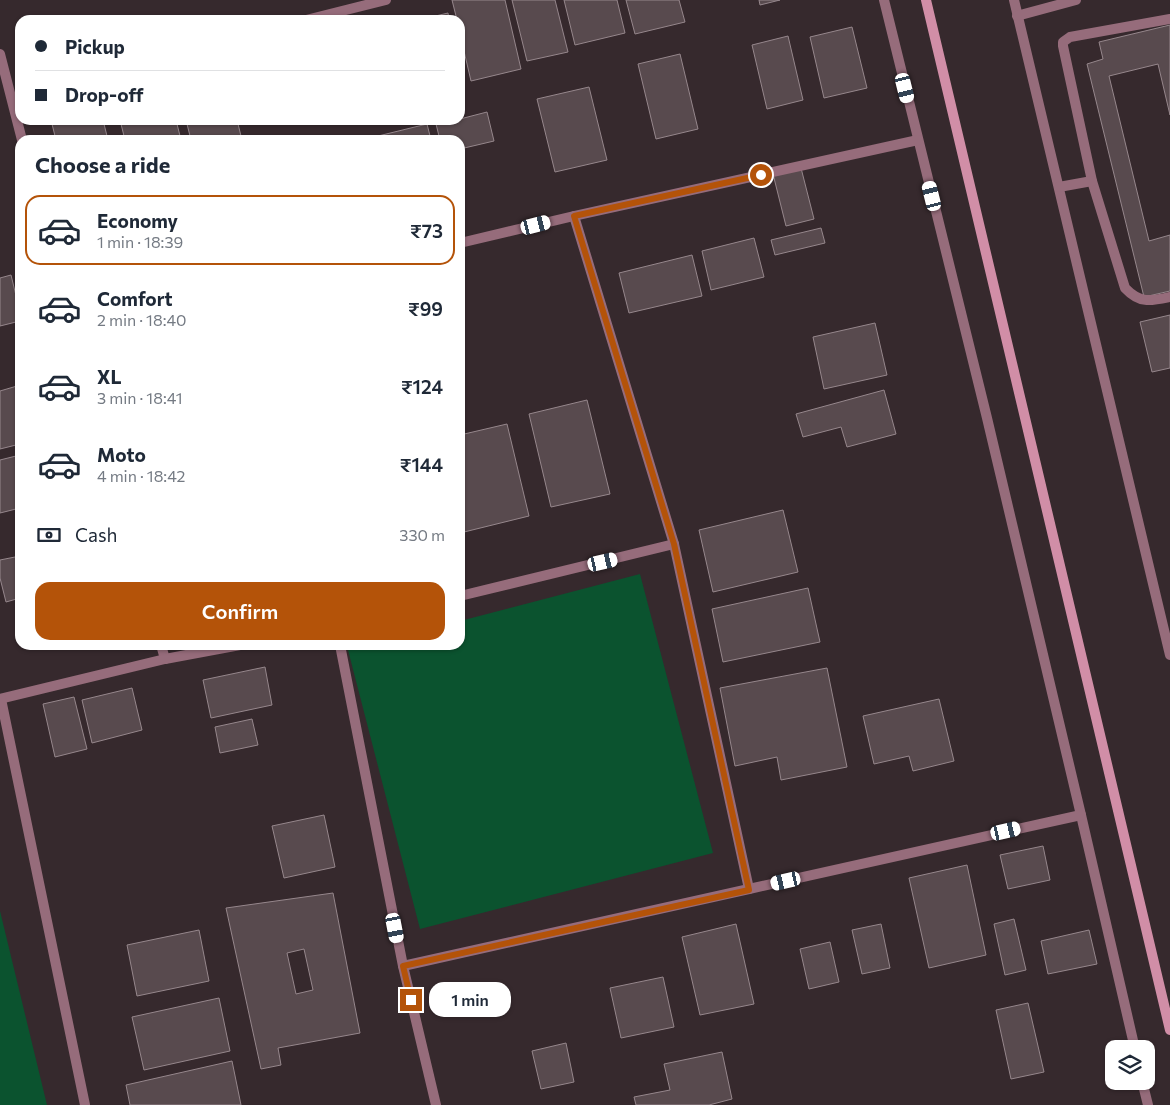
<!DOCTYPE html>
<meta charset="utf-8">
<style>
:root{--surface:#fff;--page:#f6f6f7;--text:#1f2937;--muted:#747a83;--line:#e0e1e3;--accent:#b45309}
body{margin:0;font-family:Commissioner,sans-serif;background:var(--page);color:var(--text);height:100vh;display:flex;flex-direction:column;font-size:19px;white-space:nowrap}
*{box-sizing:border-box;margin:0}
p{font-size:16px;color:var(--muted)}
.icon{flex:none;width:28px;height:28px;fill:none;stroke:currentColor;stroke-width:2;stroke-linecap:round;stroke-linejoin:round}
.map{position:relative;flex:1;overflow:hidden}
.panel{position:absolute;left:15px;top:135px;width:450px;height:515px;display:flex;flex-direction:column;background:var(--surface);border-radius:15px;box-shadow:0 1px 4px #0004}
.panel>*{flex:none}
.hud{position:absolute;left:15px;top:15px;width:450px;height:110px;border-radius:15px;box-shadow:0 1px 4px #0004;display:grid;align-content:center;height:110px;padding:0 20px;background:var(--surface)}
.fabs{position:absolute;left:1105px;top:1040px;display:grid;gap:10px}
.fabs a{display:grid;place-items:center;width:50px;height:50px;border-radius:10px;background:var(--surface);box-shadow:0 1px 4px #0004;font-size:25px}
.end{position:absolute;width:22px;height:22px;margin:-11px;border:6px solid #b45309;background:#fff;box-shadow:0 0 0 2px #fff}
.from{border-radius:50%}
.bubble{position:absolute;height:35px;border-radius:15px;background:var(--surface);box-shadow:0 1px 4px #0004;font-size:16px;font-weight:600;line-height:35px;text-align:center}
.car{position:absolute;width:15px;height:30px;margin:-15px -8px;border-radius:6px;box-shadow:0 0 4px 1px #0007;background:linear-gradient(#fff 24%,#345 0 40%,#fff 0 76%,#345 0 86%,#fff 0)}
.hud b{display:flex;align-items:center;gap:18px;height:48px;font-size:19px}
.hud b+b{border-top:1px solid var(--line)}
.hud i{width:12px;height:12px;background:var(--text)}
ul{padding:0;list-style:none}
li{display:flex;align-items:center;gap:15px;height:70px;margin:0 10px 8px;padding:0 10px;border:2px solid transparent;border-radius:15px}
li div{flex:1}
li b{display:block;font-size:19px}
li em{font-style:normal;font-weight:600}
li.current{border-color:var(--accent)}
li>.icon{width:45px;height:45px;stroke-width:1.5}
h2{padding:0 20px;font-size:22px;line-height:60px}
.pay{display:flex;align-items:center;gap:12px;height:55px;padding:0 20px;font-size:19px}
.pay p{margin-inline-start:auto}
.action{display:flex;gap:10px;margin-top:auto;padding:10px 20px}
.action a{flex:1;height:58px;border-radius:15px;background:var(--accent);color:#fff;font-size:20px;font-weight:600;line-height:58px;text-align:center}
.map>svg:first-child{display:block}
.park{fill:#0b532f}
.building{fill:#584a4e;stroke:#96878c;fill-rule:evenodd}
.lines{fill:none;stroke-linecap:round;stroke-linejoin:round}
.street{stroke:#966c7b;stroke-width:10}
.secondary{stroke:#d18ea7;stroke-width:10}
.route{stroke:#b45309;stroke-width:6}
</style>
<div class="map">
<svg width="1170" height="1105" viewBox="0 0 1170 1105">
<rect width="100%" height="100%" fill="#36292d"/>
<!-- park -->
<g class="park">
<polygon points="640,574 713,853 420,929 348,650 368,645 460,645 460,621"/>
<polygon points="0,911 47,1105 0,1105"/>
</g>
<!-- building -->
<g class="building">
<polygon points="452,0 505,0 521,69 471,81 460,34 460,20 457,20"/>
<polygon points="512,0 555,0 568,52 527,61"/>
<polygon points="564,0 617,0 625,33 575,45"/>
<polygon points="626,0 679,0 685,22 635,34"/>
<polygon points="759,0 780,0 760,5"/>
<polygon points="448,13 449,20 419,20"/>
<polygon points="1170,25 1170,115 1158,64 1109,76 1149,241 1170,235 1170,291 1144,297 1087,64 1103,59 1099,42"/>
<polygon points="852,27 867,88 824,98 810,37"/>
<polygon points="788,36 803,100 767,109 752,45"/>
<polygon points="680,54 698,129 656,139 638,64"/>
<polygon points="589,87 607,160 555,172 537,99"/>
<polygon points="487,112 494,141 460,149 460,140 440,140 436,124 454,120 460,120 460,119"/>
<polygon points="51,120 103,120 108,140 56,140"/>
<polygon points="120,120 176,120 181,140 125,140"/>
<polygon points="186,120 237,120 242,140 191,140"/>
<polygon points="427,124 431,140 375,140 374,137"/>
<polygon points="801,168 814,219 786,226 773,174"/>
<polygon points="821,228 825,243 775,255 771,240"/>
<polygon points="754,238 764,277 711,290 702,251"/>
<polygon points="692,255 702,296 629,313 619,273"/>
<polygon points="11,275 20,312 20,321 0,326 0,278"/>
<polygon points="1170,315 1170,368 1152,372 1140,322"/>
<polygon points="875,323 887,375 824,389 813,337"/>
<polygon points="17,386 20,399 20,444 0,449 0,391"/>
<polygon points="884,390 896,434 847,447 841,427 803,437 796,414"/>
<polygon points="587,400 610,494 551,507 529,414"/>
<polygon points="507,424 529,516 460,533 460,435"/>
<polygon points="20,455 20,508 0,513 0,460"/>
<polygon points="783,510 798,572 713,592 699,530"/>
<polygon points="20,556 20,598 6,602 0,578 0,560"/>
<polygon points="808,588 820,642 723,662 712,609"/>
<polygon points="265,667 272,705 211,718 203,680"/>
<polygon points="827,668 847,767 781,780 777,757 735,766 720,688"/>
<polygon points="132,688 142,730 92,743 82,700"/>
<polygon points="74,697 87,749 55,757 43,704"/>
<polygon points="939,699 954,761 913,771 909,756 874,764 863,716"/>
<polygon points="252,719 258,745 220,753 215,727"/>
<polygon points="324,815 335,867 284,878 272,826"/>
<polygon points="1043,846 1050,880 1008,889 1000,855"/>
<polygon points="967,865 986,955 929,968 909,878"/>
<path d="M333,893l27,140 -82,15 3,17 -20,4 -35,-161zM304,949l9,41 -17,4 -9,-41z"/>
<polygon points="1014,919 1026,970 1005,975 994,924"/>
<polygon points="736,924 754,1004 700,1015 682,937"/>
<polygon points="881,924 890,968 862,974 852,930"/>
<polygon points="199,930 209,981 137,996 127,945"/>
<polygon points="1089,930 1097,964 1048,974 1041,941"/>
<polygon points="830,942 839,982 809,989 800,949"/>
<polygon points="663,977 674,1027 621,1038 610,988"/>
<polygon points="219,998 230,1051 144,1070 132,1017"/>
<polygon points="1028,1003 1044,1072 1011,1079 996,1010"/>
<polygon points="566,1043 574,1082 541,1089 532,1051"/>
<polygon points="722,1052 732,1099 709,1105 636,1105 634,1097 670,1090 664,1064"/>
<polygon points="232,1061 241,1105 130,1105 126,1085"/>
</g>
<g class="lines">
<!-- street -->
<g class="street">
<polyline points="884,0 987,418 1081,815 1135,1049"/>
<polyline points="1014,0 1170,655"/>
<polyline points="1017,16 1076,0"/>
<path d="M1170,19l-100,18 -7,5v4l29,135 33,107c15,16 26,13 45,9"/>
<polyline points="306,20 386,0"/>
<polyline points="0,54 22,140"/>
<polyline points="1059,187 1092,181"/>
<polyline points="574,216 674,544 749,889"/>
<polyline points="460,243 574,216 918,140"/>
<polyline points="460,596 674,544"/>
<polyline points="161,645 165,659"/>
<polyline points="340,645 403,966 436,1105"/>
<polyline points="0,699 165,659 240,645"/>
<polyline points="1,699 85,1105"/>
<polyline points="403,966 749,889 1081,815"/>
<polyline points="1142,1081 1148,1105"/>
</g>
<!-- secondary -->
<polyline class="secondary" points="926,0 1170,1030"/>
</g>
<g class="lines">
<!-- route -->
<polyline class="route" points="411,1000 403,966 749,890 674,544 574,216 761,175"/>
</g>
</svg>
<div class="fabs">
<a><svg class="icon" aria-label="layers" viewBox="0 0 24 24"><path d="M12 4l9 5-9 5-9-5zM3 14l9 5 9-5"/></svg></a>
</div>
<i class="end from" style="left:761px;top:175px"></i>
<i class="end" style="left:411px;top:1000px"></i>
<div class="bubble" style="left:429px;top:982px;width:82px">1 min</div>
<i class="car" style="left:905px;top:88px;rotate:166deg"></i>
<i class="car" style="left:932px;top:196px;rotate:346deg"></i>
<i class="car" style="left:536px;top:225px;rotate:76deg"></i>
<i class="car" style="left:603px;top:562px;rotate:77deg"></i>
<i class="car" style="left:1006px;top:831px;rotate:77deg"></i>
<i class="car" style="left:786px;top:881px;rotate:257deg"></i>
<i class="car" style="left:395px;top:928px;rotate:169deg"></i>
<div class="hud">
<b><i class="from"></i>Pickup</b>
<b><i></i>Drop-off</b>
</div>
<section class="panel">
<h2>Choose a ride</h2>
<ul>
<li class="current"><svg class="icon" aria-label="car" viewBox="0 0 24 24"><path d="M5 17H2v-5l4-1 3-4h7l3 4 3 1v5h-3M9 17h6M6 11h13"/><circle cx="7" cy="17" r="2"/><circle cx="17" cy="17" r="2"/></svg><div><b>Economy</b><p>1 min · 18:39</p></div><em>₹73</em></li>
<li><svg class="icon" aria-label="car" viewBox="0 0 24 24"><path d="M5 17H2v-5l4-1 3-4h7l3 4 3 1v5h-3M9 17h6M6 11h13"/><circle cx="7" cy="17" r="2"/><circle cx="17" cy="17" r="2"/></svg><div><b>Comfort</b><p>2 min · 18:40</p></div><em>₹99</em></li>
<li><svg class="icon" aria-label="car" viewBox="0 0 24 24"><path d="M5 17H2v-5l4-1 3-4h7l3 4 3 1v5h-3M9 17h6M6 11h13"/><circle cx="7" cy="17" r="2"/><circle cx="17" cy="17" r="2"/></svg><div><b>XL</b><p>3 min · 18:41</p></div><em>₹124</em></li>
<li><svg class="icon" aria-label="car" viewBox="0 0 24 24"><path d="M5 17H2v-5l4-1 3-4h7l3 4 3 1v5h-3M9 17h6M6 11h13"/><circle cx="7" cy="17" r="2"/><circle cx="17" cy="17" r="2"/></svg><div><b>Moto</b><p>4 min · 18:42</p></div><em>₹144</em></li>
</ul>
<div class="pay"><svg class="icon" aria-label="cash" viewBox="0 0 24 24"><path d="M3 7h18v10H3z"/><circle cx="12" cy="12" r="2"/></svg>Cash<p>330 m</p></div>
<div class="action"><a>Confirm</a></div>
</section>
</div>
